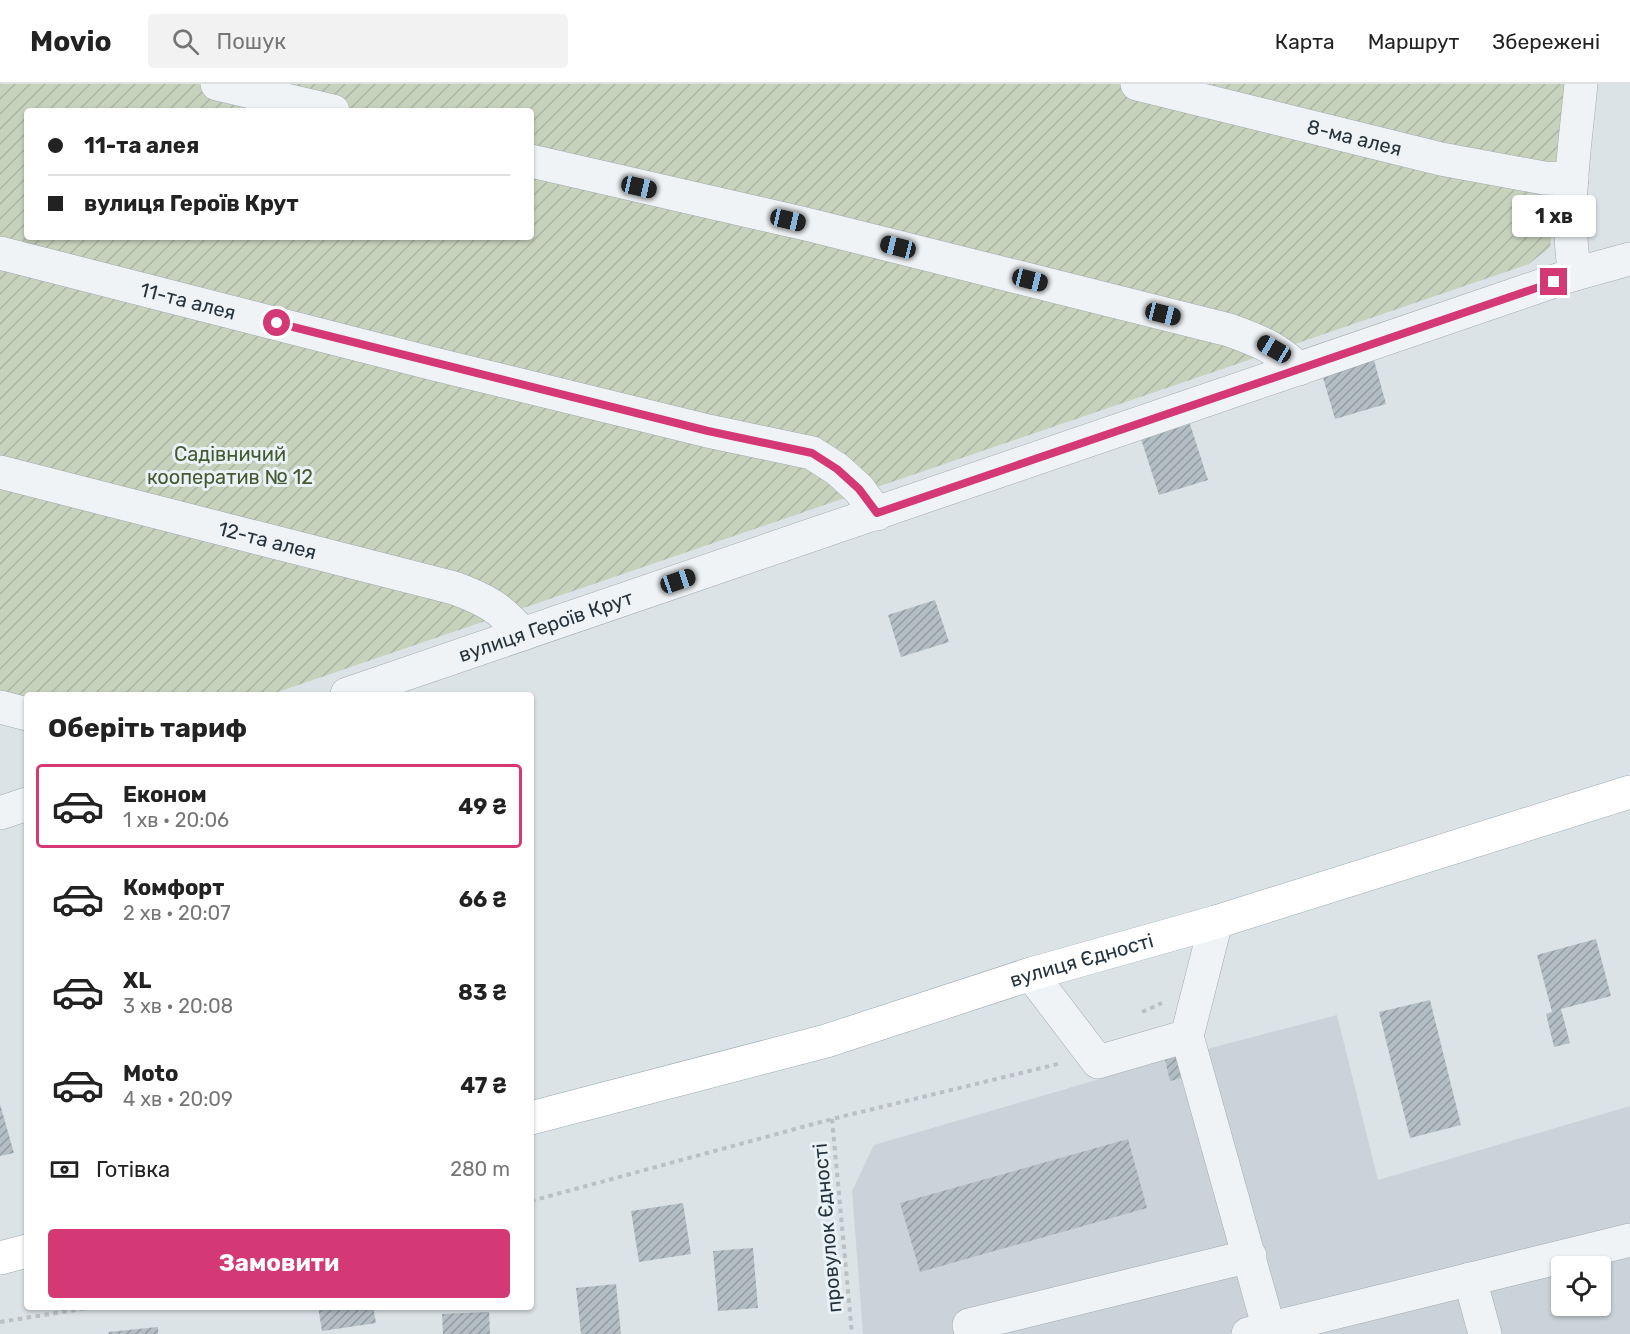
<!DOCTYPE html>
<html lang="uk">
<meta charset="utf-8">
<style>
:root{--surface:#fff;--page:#f2f2f2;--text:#222;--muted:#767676;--line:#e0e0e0;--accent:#d43976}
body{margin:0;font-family:Rubik,sans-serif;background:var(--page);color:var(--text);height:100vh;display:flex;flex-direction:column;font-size:22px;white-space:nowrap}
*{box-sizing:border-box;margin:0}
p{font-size:20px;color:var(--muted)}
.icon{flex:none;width:33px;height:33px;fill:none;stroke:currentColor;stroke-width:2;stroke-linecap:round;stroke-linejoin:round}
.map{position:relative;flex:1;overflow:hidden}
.details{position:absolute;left:24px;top:608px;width:510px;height:618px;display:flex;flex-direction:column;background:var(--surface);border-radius:6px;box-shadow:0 2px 4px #0004}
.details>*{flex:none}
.hud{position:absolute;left:24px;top:24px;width:510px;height:132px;border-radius:6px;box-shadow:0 2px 4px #0004;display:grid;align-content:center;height:132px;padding:0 24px;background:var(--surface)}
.buttons{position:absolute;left:1551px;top:1172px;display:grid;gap:12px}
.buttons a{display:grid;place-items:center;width:60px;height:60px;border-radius:6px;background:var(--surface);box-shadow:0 2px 4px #0004;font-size:30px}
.end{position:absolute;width:27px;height:27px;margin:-14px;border:8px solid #d43976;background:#fff;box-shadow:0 0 0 3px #fff}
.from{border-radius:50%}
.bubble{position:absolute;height:42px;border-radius:6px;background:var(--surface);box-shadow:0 2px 4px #0004;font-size:20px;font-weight:700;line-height:42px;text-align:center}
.car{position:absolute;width:18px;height:36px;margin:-18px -9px;border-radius:8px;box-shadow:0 0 4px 2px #0007;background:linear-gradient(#222 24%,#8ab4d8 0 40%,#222 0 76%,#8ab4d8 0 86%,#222 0)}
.hud b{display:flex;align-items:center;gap:21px;height:57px;font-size:22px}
.hud b+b{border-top:2px solid var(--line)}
.hud i{width:15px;height:15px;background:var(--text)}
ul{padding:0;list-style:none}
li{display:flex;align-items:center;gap:18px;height:84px;margin:0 12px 9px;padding:0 12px;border:3px solid transparent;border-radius:6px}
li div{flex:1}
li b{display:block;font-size:22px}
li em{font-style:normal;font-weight:700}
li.current{border-color:var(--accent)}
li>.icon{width:54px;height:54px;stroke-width:1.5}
h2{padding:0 24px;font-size:27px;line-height:72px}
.pay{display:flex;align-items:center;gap:15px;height:66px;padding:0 24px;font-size:22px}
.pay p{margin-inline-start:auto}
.button{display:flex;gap:12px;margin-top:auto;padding:12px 24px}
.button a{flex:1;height:69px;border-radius:6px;background:var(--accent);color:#fff;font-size:24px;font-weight:700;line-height:69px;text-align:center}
header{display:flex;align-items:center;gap:36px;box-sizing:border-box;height:84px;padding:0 30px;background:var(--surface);border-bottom:2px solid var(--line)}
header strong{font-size:28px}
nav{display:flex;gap:33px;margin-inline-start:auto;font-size:21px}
.search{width:420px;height:54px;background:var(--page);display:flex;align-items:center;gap:15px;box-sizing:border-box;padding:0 21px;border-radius:6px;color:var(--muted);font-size:22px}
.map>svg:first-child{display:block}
.built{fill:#cad3d9;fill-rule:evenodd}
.garden{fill:url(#garden-furrows);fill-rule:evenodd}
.building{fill:url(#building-hatch)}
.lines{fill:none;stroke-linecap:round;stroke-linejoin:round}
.minor-casing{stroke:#a1abb1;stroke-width:34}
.major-casing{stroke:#9babb3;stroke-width:34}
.path{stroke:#bac1c5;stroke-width:4;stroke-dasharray:4.5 4.5;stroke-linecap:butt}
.minor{stroke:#eff3f5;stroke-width:33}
.major{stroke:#fff;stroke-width:33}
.route{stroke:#d43976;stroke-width:8}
.labels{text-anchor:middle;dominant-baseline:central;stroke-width:6;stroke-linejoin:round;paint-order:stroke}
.street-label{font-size:20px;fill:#25343e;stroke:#ebf2f5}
.park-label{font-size:20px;fill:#435a32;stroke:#ebf2f5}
</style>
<header>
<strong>Movio</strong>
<div class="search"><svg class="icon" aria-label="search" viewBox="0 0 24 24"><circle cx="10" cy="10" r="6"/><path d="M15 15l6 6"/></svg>Пошук</div>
<nav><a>Карта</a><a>Маршрут</a><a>Збережені</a></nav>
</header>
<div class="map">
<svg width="1630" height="1250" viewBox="0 0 1630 1250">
<defs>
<pattern id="garden-furrows" width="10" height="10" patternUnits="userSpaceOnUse" patternTransform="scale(1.5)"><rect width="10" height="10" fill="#c7d2bd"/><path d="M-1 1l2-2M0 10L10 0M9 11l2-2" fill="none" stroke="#abb5a4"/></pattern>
<pattern id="building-hatch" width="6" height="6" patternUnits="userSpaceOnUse" patternTransform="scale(1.5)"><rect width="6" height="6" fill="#b3bec4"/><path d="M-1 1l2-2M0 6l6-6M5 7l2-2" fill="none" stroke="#919ba1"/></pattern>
</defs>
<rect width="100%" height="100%" fill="#dce3e7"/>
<!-- built -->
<path class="built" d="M1337,931l41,165 252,-74v228h-767l-11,-143 22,-46 291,-85zM1562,1182h38v39h-38z"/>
<!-- garden -->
<path class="garden" d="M0,0h1574l-24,163 -21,17 -1257,430h-245v7l-27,-6zM27,27h504v126h-504z"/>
<!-- building -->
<g class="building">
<polygon points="1371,265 1386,320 1335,335 1319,280"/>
<polygon points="1190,340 1208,396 1159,411 1141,355"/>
<polygon points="935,516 949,558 901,573 888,531"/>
<polygon points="1596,855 1611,912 1561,925 1570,959 1554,963 1546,930 1552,928 1537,871"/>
<polygon points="1430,916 1461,1041 1410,1054 1379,928"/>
<polygon points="1183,971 1189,992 1170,997 1165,976"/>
<polygon points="0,1020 14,1069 0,1072"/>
<polygon points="1128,1055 1147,1124 920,1188 900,1119"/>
<polygon points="683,1119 691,1170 639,1178 631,1127"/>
<polygon points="753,1164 758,1224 718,1227 713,1167"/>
<polygon points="616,1200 621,1250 581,1250 576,1204"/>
<polygon points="318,1222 373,1222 376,1239 322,1247"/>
<polygon points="489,1228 490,1250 443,1250 442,1230"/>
<polygon points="158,1243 158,1250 109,1250 108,1248"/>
</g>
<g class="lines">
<!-- minor casing -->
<g class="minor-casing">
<g id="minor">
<polyline points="217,0 333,27"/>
<path id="s1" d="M1137,0l304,75 103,19 28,1"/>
<path d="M531,77l279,64 419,105c28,10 48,18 70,39"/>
<path id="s2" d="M0,169l434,111 274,67 104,22 25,16 22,20 18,25"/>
<path d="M1575,190c-11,-63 0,-127 6,-190"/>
<path id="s3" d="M0,388l454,116c33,12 46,20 69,46"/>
<path id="s4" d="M347,610l1228,-420 55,-15"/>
<polyline points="0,623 27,630"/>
<polyline points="0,729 27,720"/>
<polyline points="1031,890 1098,978 1187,952 1216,838"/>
<polyline points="1187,952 1269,1245"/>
<polyline points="1470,1195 1485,1250"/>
<polyline points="971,1250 969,1241 1250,1172"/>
<polyline points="1248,1250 1630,1156"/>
</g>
</g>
<!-- major casing -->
<g class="major-casing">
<g id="major">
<path id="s5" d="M531,1034l295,-77 205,-67 185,-52 414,-130"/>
<polyline points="0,1174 27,1167"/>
</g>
</g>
<!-- path -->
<g class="path">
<polyline points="1142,928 1162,919"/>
<polyline points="832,1035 852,1250"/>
<polyline points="531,1117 832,1035 1058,980"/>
<polyline points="0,1238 101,1222"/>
</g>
<!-- minor -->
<use href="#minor" class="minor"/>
<!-- major -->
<use href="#major" class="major"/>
</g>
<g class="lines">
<!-- route -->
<polyline class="route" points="277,239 708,347 812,369 837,385 859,405 877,429 1554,198"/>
</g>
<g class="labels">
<!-- street labels -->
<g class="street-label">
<text stroke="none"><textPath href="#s1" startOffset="224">8-ма алея</textPath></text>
<text stroke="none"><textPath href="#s2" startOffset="194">11-та алея</textPath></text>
<text stroke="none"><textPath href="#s3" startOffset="276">12-та алея</textPath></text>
<text stroke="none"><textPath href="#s4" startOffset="210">вулиця Героїв Крут</textPath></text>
<text stroke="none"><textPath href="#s5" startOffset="573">вулиця Єдності</textPath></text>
<text transform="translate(827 1144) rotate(-95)">провулок Єдності</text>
</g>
<!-- park labels -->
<g class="park-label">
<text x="230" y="370">Садівничий<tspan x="230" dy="23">кооператив № 12</tspan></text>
</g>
</g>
</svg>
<div class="buttons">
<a><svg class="icon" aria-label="locate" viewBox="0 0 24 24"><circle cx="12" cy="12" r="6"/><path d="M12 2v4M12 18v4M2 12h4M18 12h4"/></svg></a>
</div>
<i class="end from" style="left:277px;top:239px"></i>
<i class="end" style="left:1554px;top:198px"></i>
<div class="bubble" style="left:1512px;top:111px;width:84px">1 хв</div>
<i class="car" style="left:639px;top:103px;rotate:103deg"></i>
<i class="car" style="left:788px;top:136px;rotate:103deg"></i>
<i class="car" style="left:898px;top:163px;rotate:284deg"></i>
<i class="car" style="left:1030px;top:196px;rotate:104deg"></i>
<i class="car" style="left:1163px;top:230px;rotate:104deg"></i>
<i class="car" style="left:1274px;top:265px;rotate:300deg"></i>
<i class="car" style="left:678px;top:497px;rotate:71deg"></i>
<div class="hud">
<b><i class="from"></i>11-та алея</b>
<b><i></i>вулиця Героїв Крут</b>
</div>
<section class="details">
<h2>Оберіть тариф</h2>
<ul>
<li class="current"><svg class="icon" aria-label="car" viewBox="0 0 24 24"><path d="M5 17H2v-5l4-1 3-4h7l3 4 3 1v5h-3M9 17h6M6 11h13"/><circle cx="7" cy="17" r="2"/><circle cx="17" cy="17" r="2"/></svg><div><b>Економ</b><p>1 хв · 20:06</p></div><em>49 ₴</em></li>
<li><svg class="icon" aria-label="car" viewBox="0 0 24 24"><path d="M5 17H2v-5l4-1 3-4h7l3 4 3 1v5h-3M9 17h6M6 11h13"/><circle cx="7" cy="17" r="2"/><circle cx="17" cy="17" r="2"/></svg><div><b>Комфорт</b><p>2 хв · 20:07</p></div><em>66 ₴</em></li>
<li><svg class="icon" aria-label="car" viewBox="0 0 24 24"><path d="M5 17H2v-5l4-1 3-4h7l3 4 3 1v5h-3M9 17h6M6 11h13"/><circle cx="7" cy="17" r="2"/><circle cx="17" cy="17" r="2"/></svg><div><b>XL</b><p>3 хв · 20:08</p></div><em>83 ₴</em></li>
<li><svg class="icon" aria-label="car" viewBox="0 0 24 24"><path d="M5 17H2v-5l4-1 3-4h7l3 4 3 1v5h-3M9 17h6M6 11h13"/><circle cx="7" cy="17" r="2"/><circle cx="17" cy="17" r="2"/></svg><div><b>Moto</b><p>4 хв · 20:09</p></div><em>47 ₴</em></li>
</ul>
<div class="pay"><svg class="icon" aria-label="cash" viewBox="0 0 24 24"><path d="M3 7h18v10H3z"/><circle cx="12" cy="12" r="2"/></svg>Готівка<p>280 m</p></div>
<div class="button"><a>Замовити</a></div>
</section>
</div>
